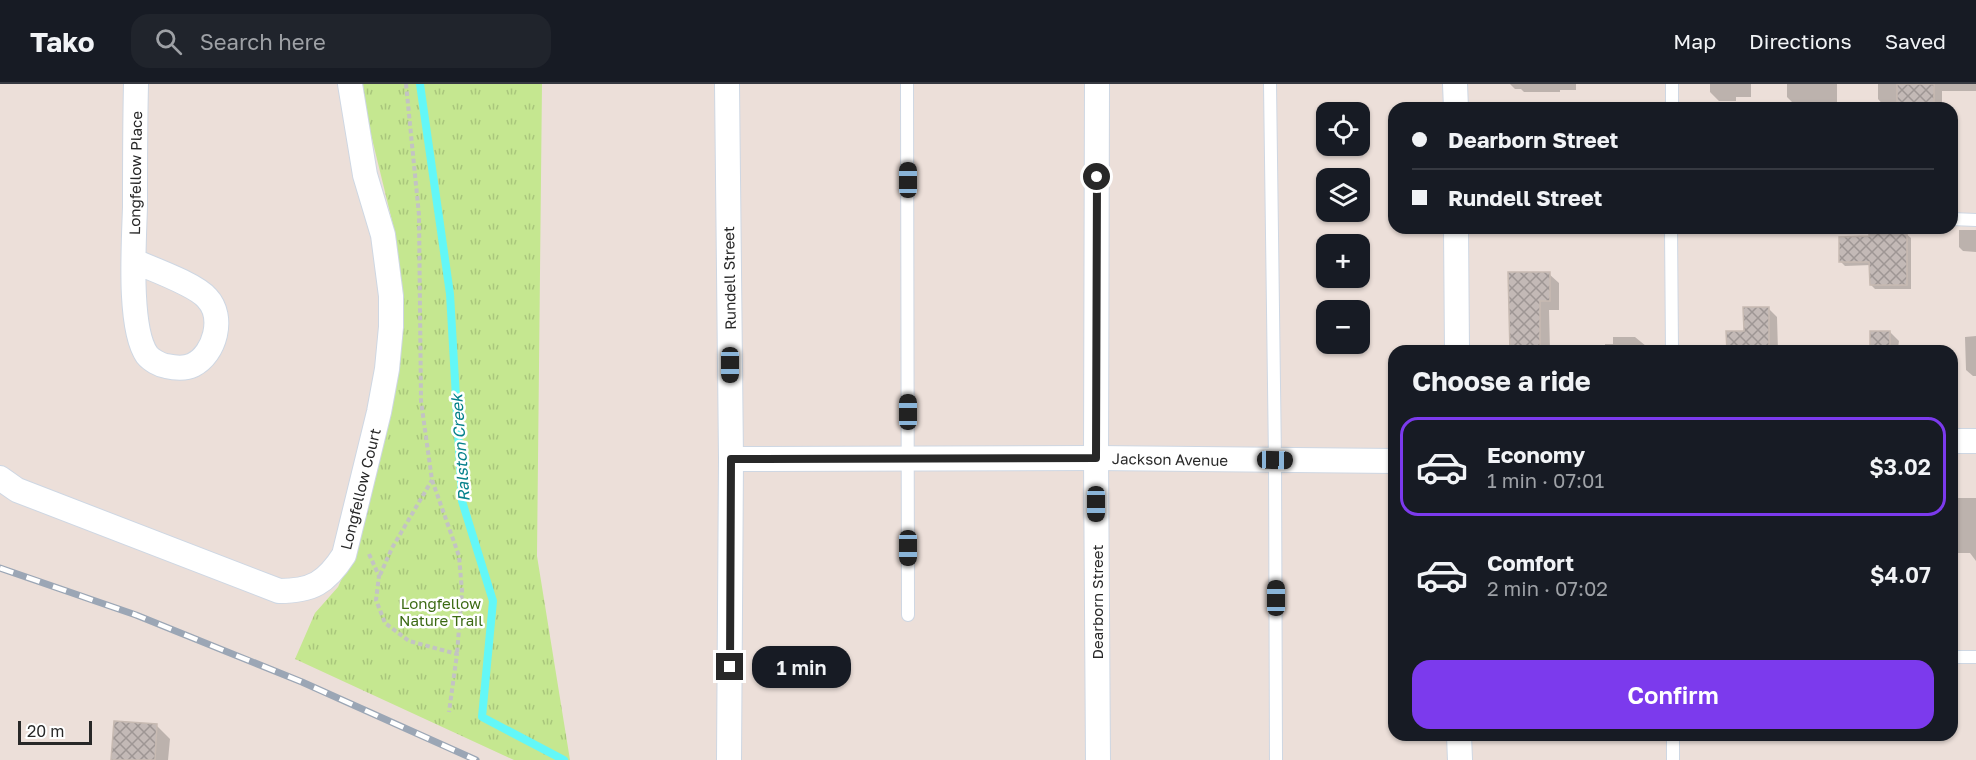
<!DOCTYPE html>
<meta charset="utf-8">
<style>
:root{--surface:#171b24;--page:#20242c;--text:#f1f3f6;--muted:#9ea1a6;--line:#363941;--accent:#7c3aed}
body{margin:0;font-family:"Golos Text",sans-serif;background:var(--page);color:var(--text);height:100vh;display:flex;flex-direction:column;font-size:22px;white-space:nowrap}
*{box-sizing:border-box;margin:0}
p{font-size:20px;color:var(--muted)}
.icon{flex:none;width:33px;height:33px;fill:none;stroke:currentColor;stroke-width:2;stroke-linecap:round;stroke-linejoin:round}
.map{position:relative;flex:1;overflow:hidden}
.panel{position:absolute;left:1388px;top:261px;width:570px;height:396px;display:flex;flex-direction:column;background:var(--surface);border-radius:18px;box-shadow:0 2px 4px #0004}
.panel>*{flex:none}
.top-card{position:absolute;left:1388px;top:18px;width:570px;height:132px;border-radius:18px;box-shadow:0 2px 4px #0004;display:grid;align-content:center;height:132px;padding:0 24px;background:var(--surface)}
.controls{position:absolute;left:1316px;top:18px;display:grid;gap:12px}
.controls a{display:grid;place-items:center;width:54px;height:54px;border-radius:12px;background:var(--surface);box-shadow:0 2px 4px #0004;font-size:30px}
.scale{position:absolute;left:18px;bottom:15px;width:74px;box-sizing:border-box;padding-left:6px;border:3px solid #282828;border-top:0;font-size:16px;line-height:21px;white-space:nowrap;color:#282828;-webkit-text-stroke:4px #fff;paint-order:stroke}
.end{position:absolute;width:27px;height:27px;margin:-14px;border:8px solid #282828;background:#fff;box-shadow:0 0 0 3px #fff}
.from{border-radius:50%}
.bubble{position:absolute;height:42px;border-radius:18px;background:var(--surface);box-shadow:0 2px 4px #0004;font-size:20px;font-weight:600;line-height:42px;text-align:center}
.car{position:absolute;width:18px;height:36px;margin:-18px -9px;border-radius:8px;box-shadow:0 0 4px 2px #0007;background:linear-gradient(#222 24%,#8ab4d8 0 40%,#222 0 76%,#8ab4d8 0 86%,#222 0)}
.top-card b{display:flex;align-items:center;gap:21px;height:57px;font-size:22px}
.top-card b+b{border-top:2px solid var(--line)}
.top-card i{width:15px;height:15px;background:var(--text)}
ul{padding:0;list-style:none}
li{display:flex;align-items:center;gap:18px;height:99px;margin:0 12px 9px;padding:0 12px;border:3px solid transparent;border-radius:18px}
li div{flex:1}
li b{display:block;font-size:22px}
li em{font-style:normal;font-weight:600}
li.current{border-color:var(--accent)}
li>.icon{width:54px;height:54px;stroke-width:1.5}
h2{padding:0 24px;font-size:27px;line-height:72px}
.button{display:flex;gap:12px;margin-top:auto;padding:12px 24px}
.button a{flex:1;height:69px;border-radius:18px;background:var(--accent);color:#fff;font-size:24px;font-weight:600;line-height:69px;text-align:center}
header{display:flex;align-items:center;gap:36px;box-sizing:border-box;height:84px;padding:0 30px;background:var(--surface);border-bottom:2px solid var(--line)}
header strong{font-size:28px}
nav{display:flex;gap:33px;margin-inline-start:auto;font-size:21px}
.search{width:420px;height:54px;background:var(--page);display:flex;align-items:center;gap:15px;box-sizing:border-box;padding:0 21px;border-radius:18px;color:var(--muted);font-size:22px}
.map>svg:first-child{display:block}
.grass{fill:url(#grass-tufts)}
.shadow{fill:#0003}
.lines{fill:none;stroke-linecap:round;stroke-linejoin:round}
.stream{stroke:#63f7f7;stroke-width:8}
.building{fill:url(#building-cross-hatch);stroke:#c7bab2;stroke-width:1.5}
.service-casing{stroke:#ced7e3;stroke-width:14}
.minor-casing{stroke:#ced7e3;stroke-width:26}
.path{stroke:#c3c3c3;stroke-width:4;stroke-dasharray:4.5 3;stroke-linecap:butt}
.service{stroke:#fff;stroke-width:12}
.minor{stroke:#fff;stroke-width:24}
.rail-casing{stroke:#9ba6b5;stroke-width:7}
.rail{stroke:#fff;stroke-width:4.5;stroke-dasharray:14;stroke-linecap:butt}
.route{stroke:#282828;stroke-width:8}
.labels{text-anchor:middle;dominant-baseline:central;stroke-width:5;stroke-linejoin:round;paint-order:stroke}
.street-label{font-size:15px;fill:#282828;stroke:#fff}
.park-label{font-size:15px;fill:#3c6a14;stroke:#fff}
.water-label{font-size:16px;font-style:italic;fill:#05818b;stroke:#fff}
</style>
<header>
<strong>Tako</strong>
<div class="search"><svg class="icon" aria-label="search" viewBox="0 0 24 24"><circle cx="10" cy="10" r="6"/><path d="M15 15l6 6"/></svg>Search here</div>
<nav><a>Map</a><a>Directions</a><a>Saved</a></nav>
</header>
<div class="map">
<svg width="1976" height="676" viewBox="0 0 1976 676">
<defs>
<pattern id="grass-tufts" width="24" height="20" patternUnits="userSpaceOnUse" patternTransform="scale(1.5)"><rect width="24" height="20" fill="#c5e790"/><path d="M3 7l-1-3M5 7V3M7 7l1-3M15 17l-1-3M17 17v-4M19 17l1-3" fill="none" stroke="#a9c67c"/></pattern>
<pattern id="building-cross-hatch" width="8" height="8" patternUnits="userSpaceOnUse" patternTransform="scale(1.5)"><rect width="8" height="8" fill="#c3b9b6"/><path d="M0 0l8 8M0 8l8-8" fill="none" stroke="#9e9694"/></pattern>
</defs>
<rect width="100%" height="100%" fill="#ecdfd9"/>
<!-- grass -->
<polygon class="grass" points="363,0 542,0 537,472 570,676 514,676 295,575 315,529 338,503 354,468 401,220 394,145 367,34"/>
<!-- shadow -->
<g class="shadow">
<polygon points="1510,0 1576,0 1576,6 1560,6 1560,8 1524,8 1521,5 1515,5"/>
<polygon points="1710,0 1751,0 1751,13 1736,13 1736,17 1719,17 1710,8"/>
<polygon points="1787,0 1837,0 1837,22 1796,22 1787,13"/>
<polygon points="1878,0 1976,0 1976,7 1942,7 1942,24 1886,24 1878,15"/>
<polygon points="1959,146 1976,146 1976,168 1963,167 1959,163"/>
<polygon points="1906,150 1911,154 1911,205 1875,205 1871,201 1871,181 1845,182 1841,178 1871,154"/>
<polygon points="1549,190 1559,199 1559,226 1549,226 1550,267 1512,267"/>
<polygon points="1768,224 1777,233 1778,267 1711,267 1711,261 1728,261 1745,249"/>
<polygon points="1890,248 1899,257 1898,264 1903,264 1907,267 1871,267"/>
<polygon points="1976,252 1976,292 1973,292 1966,286 1965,253"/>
<polygon points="1613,253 1635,253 1652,267 1605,267 1605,260 1613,260"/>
<polygon points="1794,265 1830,265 1832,267 1794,267"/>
<polygon points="1952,414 1976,414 1976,477 1970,469 1952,469"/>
<polygon points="156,641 170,655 168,676 113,676"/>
</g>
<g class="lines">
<!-- stream -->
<polyline class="stream" points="420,0 450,210 462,417 493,517 482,633 564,676"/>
</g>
<!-- building -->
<g class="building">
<rect x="1897" y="0" width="37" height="24"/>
<polygon points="1869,148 1907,148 1907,201 1870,201 1869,178 1839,178 1839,153 1869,152"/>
<polygon points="1508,188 1550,188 1550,217 1540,217 1540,267 1510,267"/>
<polygon points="1743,223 1769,223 1769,263 1746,264 1746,267 1727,267 1726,247 1744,247"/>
<rect x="1870" y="247" width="20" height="20"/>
<polygon points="114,637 157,640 155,676 111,676"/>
</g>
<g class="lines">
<!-- service casing -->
<g class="service-casing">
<g id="service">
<polyline points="907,0 908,531"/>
<polyline points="1270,0 1275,376 1276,676"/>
<polyline points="1672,24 1672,0"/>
<polyline points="1952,135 1976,136"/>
<polyline points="1671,144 1672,267"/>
<polyline points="1952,573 1976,573"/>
<polyline points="1673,651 1673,676"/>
</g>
</g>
<!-- minor casing -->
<g class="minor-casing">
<g id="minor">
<polyline points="727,0 731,375 729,676"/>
<polyline points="1097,0 1096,374 1098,676"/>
<polyline points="1455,0 1456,24"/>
<polyline points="1456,144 1457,267"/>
<path d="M134,177c18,8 61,23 73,37 18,19 8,56 -14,67 -8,4 -18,3 -27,1 -6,-1 -15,-6 -19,-11 -19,-27 -13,-113 -12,-148 0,-41 0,-82 1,-123"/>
<polyline points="1952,357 1976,357"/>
<polyline points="731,375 1096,374 1394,377"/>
<path d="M0,394l17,12 262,101c33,0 47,-8 65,-36l35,-143 8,-43 4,-42v-31l-8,-61 -18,-60 -15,-91"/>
<polyline points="1459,651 1460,676"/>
</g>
</g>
<!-- path -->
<g class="path">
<polyline points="406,0 419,131 421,317 432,396 459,472 462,507 457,570"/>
<polyline points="369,470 379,492 376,516 385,539 409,557 457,570 449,628"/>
<polyline points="380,491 392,464 432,396"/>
</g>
<!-- service -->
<use href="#service" class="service"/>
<!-- minor -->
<use href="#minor" class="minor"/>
<!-- rail casing -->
<g class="rail-casing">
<polyline id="rail" points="0,484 136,531 302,598 476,676"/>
</g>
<!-- rail -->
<use href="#rail" class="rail"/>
</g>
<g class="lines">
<!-- route -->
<polyline class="route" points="730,583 731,375 1096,374 1097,93"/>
</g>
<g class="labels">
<!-- street labels -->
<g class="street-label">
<text transform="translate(135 89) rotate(-89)">Longfellow Place</text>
<text transform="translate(729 194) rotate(-91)">Rundell Street</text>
<text transform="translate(1170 375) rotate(1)">Jackson Avenue</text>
<text transform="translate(360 405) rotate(-76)">Longfellow Court</text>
<text transform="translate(1097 518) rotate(-90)">Dearborn Street</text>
</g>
<!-- park labels -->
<g class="park-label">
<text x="441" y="519">Longfellow<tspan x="441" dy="17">Nature Trail</tspan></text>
</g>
<!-- water labels -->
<g class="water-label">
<text transform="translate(460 364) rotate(-94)">Ralston Creek</text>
</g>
</g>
</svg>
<div class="controls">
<a><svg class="icon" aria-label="locate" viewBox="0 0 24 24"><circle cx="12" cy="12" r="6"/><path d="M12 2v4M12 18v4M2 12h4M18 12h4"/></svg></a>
<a><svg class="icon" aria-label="layers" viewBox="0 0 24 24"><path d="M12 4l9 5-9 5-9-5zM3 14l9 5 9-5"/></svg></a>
<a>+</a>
<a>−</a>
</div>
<div class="scale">20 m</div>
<i class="end from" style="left:1097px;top:93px"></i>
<i class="end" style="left:730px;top:583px"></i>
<div class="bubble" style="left:752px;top:562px;width:99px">1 min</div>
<i class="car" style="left:908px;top:96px;rotate:0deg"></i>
<i class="car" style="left:730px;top:281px;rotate:180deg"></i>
<i class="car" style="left:908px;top:328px;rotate:0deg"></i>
<i class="car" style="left:1275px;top:376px;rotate:91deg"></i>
<i class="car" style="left:1096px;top:420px;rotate:180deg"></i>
<i class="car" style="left:908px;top:464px;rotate:180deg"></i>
<i class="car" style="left:1276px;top:514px;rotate:0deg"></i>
<div class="top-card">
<b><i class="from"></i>Dearborn Street</b>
<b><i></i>Rundell Street</b>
</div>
<section class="panel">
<h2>Choose a ride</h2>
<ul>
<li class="current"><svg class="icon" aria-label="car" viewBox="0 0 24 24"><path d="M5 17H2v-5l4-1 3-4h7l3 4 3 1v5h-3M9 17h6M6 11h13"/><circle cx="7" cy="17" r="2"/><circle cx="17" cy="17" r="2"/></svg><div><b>Economy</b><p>1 min · 07:01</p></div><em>$3.02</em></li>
<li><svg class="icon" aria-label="car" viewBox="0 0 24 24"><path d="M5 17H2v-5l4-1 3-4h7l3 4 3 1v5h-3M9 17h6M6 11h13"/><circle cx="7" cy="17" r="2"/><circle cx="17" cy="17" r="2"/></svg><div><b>Comfort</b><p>2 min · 07:02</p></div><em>$4.07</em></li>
</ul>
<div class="button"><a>Confirm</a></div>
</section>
</div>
